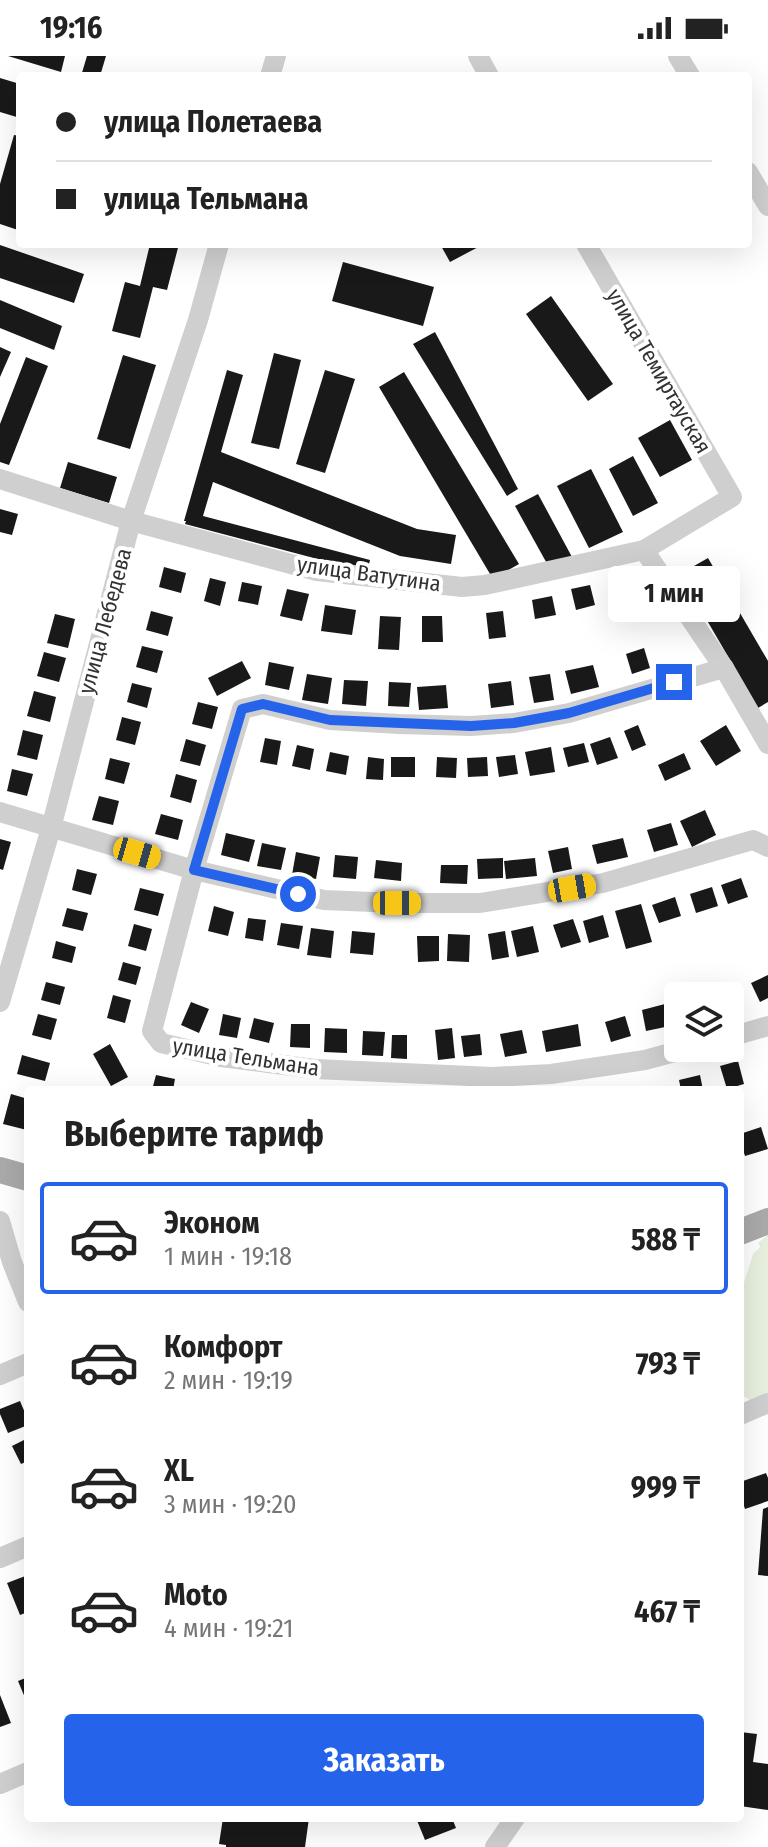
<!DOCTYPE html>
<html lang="ru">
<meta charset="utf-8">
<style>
:root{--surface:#fff;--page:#f6f6f6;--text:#222;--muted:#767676;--line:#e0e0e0;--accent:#2563eb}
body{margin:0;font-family:"Fira Sans Condensed",sans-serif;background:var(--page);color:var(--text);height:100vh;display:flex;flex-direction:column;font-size:30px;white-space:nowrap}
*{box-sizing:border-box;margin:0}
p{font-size:26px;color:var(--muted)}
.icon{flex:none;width:44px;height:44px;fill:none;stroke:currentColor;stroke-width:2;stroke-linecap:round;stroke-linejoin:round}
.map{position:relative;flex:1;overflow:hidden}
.drawer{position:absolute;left:24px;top:1030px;width:720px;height:736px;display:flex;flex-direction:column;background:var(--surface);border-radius:8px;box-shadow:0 8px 32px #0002}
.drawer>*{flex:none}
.top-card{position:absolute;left:16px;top:16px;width:736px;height:176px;border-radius:8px;box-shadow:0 8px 32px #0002;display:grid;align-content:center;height:176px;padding:0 40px;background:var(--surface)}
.buttons{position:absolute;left:664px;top:926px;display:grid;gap:16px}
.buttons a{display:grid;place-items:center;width:80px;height:80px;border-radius:8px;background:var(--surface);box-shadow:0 8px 32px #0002;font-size:40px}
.end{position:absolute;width:36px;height:36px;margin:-18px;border:10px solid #2563eb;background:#fff;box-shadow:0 0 0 4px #fff}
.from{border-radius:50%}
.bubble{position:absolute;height:56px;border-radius:8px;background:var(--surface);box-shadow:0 8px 32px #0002;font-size:26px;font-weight:700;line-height:56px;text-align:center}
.car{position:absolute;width:24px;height:48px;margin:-24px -12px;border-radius:10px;box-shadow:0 0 6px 2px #0007;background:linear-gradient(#f5c518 24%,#345 0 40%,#f5c518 0 76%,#345 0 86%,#f5c518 0)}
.top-card b{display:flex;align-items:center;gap:28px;height:76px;font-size:30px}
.top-card b+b{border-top:2px solid var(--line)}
.top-card i{width:20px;height:20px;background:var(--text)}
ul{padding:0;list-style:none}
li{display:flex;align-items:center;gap:24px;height:112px;margin:0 16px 12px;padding:0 24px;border:4px solid transparent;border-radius:8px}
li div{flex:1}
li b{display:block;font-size:30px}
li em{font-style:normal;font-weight:700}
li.selected{border-color:var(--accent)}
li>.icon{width:72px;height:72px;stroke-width:1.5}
h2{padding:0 40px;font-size:36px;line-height:96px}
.primary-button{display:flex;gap:16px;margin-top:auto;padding:16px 40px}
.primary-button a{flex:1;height:92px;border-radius:8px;background:var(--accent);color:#fff;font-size:32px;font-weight:700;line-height:92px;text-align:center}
.status{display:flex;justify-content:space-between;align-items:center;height:56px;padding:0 40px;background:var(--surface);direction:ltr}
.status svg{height:22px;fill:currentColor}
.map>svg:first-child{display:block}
.green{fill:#e8f0df}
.building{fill:#191919}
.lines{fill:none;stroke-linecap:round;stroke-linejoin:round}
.minor{stroke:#cfcfcf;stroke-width:20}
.major{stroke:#aaa;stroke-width:26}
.route{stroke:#2563eb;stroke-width:10}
.labels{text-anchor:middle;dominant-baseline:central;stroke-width:8;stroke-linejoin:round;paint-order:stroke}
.street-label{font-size:22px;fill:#323232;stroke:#fff}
</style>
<div class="status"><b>19:16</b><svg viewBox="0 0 49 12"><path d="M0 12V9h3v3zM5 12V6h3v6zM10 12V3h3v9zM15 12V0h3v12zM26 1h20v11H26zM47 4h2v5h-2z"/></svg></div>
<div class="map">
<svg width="768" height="1791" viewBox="0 0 768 1791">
<rect width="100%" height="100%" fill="#fff"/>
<!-- green -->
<polygon class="green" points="768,1179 768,1344 758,1349 742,1339 743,1230 753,1198 760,1191 758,1187"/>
<!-- building -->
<g class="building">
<polygon points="8,0 65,0 61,16"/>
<polygon points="87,0 106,0 100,20 81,20"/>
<polygon points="0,22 20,28 20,62 0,56"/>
<polygon points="14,79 20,80 20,168 18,174 0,168 0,128"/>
<polygon points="150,188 179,188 167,234 153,231 140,282 112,275 125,226 140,230"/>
<polygon points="440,188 484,188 450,206"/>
<polygon points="0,189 84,218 74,247 0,222"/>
<polygon points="343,206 434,231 423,270 332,245"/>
<polygon points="551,240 613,328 588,345 526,258"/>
<polygon points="0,244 62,270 54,294 0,272"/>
<polygon points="435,276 518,433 507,440 413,288"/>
<polygon points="0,291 11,296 0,321"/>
<polygon points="274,297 301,304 279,393 251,387"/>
<polygon points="123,299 156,309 130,393 97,383"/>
<polygon points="26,301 48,310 9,409 0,406 0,368"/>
<polygon points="227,314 243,319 221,396 417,473 456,479 451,508 400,500 213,426 203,460 370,504 367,516 185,468 186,465 184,465"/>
<polygon points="325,314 355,323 325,417 296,408"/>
<polygon points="404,316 519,508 493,523 379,331"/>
<polygon points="670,364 692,404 660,421 638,382"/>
<polygon points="633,400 658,447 633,460 609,413"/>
<polygon points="68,406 117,421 109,447 60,432"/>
<polygon points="591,413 623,476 589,492 557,430"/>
<polygon points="538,438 572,501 550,513 515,450"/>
<polygon points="0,453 18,458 12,479 0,476"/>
<polygon points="708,502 768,605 768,646 758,652 680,518"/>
<polygon points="164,511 186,517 181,537 159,531"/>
<polygon points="210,522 226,526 220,550 204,545"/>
<polygon points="242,526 262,530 258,549 238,545"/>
<polygon points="590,529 595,549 576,554 571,533"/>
<polygon points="287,533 309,538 302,565 280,560"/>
<polygon points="552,540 556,559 535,563 532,544"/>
<polygon points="325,549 356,554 352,579 321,575"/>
<polygon points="151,555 173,561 168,580 146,574"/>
<polygon points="503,555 506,581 489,583 486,557"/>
<polygon points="55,558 75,563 68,592 47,587"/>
<polygon points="380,560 401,561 399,594 378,593"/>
<polygon points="422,560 442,560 443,586 422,586"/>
<polygon points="142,590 163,595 157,617 136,611"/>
<polygon points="644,592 650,612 632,618 626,598"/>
<polygon points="44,596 66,602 59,626 37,620"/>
<polygon points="242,605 251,622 217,640 208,622"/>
<polygon points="269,606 294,611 289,634 265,629"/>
<polygon points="593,609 599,631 571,638 565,615"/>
<polygon points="307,618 332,622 328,648 302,644"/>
<polygon points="550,618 554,644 534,647 529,621"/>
<polygon points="344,624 368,625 366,650 342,648"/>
<polygon points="511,625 514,649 491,652 488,628"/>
<polygon points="389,626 411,627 409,651 388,650"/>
<polygon points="132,627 152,632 147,652 127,646"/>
<polygon points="446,629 448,652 419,654 417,631"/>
<polygon points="34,635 56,641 50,666 27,660"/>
<polygon points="198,646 218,651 212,673 192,668"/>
<polygon points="122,661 141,666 135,689 116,684"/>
<polygon points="638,669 646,689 632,695 624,675"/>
<polygon points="726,669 741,695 716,710 700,685"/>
<polygon points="23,674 43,679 37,704 17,699"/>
<polygon points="610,681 618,702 597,709 590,688"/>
<polygon points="265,682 281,685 277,709 260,706"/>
<polygon points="186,683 206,689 200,710 180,705"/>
<polygon points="584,687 589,706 568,711 563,692"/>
<polygon points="297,689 314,693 310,714 292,710"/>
<polygon points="551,691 555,716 530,720 525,696"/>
<polygon points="330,696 349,700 346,719 326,715"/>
<polygon points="684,697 691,713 665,725 658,709"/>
<polygon points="515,699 518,718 499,721 496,701"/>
<polygon points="368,701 384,703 383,724 366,723"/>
<rect x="391" y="701" width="24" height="20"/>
<polygon points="437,701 457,702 456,722 436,721"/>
<polygon points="487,701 488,720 468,721 467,702"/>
<polygon points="110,702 130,707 124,728 105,723"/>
<polygon points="12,713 33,718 27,740 7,735"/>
<polygon points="176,718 197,724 191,747 170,741"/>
<polygon points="99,740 119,745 113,769 92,764"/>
<polygon points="705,754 716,779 692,791 680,765"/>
<polygon points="161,758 183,764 178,784 155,778"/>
<polygon points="671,767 678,789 654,796 647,774"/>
<polygon points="226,777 255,784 249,806 221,799"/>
<polygon points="623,782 628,801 597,808 592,789"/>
<polygon points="0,783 11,786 3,814 0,813"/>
<polygon points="262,787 286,792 281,814 257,810"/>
<polygon points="568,791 572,813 553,817 548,795"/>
<polygon points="296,796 320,801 316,823 292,819"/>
<polygon points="335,799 358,801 356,823 333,821"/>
<polygon points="503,802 503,822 478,823 477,803"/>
<polygon points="535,802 537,820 506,823 504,805"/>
<polygon points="376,804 402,807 401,825 374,822"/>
<polygon points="441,809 468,809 467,828 440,827"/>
<polygon points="77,813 97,818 91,839 72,834"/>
<polygon points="741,822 748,841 728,848 721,829"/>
<polygon points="712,831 718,850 696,857 690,838"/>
<polygon points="140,832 164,838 158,860 134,854"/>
<polygon points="675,841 681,860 659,867 652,849"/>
<polygon points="641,848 652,886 626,893 615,855"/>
<polygon points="214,850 234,856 228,880 208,875"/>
<polygon points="67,852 88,857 83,875 62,870"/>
<polygon points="603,859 609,881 589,887 583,865"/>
<polygon points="248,862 266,864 263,885 245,882"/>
<polygon points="573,863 581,886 561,892 553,869"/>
<polygon points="281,867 303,870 299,893 277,889"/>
<polygon points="134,868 152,873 146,895 128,890"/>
<polygon points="533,870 539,896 517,901 511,875"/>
<polygon points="311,872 334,875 331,902 307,899"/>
<polygon points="352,875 375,877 373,899 350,897"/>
<polygon points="505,875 509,901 492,904 488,878"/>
<polygon points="448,878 470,879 469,906 447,905"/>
<polygon points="417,880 439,880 439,905 418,906"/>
<polygon points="56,885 76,891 72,907 52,902"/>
<polygon points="123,906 141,911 136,929 118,924"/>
<polygon points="768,919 768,942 760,946 751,927"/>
<polygon points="46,926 65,931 60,949 41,944"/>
<polygon points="728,932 736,952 730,955 730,940 710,940"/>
<polygon points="113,939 131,944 125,967 107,962"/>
<polygon points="191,946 209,953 199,977 181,969"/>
<polygon points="665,948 670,970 646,975 642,954"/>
<polygon points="38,958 57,963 51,984 32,979"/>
<polygon points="223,958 241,962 237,982 219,979"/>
<polygon points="625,960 631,980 611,986 605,966"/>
<polygon points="254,962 274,967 269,987 249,982"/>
<polygon points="291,968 310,968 310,992 290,991"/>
<polygon points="578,968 581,990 546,996 542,975"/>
<polygon points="325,972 347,973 347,997 324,996"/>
<polygon points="452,972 455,1002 438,1004 435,974"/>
<polygon points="522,974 527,997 505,1001 500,978"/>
<polygon points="363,975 385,976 383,1000 362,999"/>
<polygon points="480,978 482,999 464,1001 461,980"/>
<polygon points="392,979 407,979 407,1003 391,1002"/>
<polygon points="110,988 128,1021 111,1030 93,998"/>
<polygon points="22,999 50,1007 45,1025 17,1018"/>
<polygon points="738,1005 744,1028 727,1033 720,1010"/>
<polygon points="156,1019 175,1023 173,1034 152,1034"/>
<polygon points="700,1019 703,1034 681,1034 679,1024"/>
<polygon points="11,1038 28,1043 27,1074 3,1068"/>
<polygon points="761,1071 768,1093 745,1100 740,1084 740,1078"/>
<polygon points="20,1345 28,1364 28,1369 8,1377 0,1358 0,1353"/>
<polygon points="28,1382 28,1405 21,1408 12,1390"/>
<polygon points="766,1417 768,1422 768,1445 745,1453 740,1438 740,1426"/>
<polygon points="768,1451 768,1520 758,1519 763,1453"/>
<polygon points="28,1519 28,1556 20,1559 7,1527"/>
<polygon points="28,1621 28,1649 18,1625"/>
<polygon points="0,1639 11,1667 0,1671"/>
<polygon points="740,1676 757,1678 753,1706 768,1708 768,1754 740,1750 742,1723 740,1722"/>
<polygon points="223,1762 309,1762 305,1791 226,1791 226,1789 219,1788"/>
<polygon points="416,1762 452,1762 456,1772 425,1784"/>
</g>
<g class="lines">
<!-- minor -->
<g class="minor">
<polyline points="478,0 489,20"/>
<polyline points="678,0 690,20"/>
<polyline points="270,20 276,0"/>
<polyline points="748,116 768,150"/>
<polyline points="0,423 131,465 317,515 462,531 485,529 644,494 732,441 586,188"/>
<polyline points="644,494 724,612 768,688"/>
<polyline points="0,756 194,814 324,844 397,847 480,847 603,827 753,784 768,791"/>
<polyline points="0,946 51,772 131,465 198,264 219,188"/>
<polyline points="730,981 768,970"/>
<polyline points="689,992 645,1004 551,1018 492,1021 315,1013 221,1001 161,987 152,975 194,814 242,653 263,648 330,664 399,668 471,670 514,667 569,657 724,612"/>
<polyline points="0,1165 12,1206 28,1246"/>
<polyline points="0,1319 28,1307"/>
<polyline points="740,1359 768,1347"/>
<polyline points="0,1502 28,1490"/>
<polyline points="0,1728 28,1716"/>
<polyline points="495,1791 515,1762"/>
</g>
<!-- major -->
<g class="major">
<polyline points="0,1114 28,1122"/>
<polyline points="740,1176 768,1165"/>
</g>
</g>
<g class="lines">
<!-- route -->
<polyline class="route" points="298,838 194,814 242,653 263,648 330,664 471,670 514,667 569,657 674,626"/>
</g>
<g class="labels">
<!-- street labels -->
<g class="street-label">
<text transform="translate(659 315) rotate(60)">улица Темиртауская</text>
<text transform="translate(369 518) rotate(8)">улица Ватутина</text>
<text transform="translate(105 565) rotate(-75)">улица Лебедева</text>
<text transform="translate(246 1001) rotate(9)">улица Тельмана</text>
</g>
</g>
</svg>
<div class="buttons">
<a><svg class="icon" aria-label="layers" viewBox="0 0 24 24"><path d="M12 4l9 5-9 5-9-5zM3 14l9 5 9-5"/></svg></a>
</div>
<i class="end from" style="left:298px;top:838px"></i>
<i class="end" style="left:674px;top:626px"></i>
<div class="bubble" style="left:608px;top:510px;width:132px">1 мин</div>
<i class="car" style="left:137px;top:797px;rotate:106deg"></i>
<i class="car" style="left:572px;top:832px;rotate:80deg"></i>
<i class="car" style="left:397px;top:847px;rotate:90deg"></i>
<div class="top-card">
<b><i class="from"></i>улица Полетаева</b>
<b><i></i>улица Тельмана</b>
</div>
<section class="drawer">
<h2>Выберите тариф</h2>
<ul>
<li class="selected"><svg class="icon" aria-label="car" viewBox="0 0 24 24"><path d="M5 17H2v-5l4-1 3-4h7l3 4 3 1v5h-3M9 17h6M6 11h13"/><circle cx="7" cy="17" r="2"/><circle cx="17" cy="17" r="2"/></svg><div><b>Эконом</b><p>1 мин · 19:18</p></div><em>588 ₸</em></li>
<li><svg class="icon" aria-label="car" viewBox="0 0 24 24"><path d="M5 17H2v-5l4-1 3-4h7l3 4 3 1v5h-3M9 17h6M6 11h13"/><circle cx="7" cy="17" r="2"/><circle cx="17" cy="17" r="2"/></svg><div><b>Комфорт</b><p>2 мин · 19:19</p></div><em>793 ₸</em></li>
<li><svg class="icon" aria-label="car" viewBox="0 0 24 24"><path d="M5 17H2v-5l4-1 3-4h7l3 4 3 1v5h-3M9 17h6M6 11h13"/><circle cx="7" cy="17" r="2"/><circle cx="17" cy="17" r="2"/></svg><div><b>XL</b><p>3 мин · 19:20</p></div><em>999 ₸</em></li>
<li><svg class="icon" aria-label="car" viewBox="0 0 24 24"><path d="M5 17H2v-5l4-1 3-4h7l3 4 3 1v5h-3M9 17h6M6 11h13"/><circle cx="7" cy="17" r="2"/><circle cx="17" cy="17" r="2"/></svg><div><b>Moto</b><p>4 мин · 19:21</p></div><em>467 ₸</em></li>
</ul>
<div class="primary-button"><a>Заказать</a></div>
</section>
</div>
